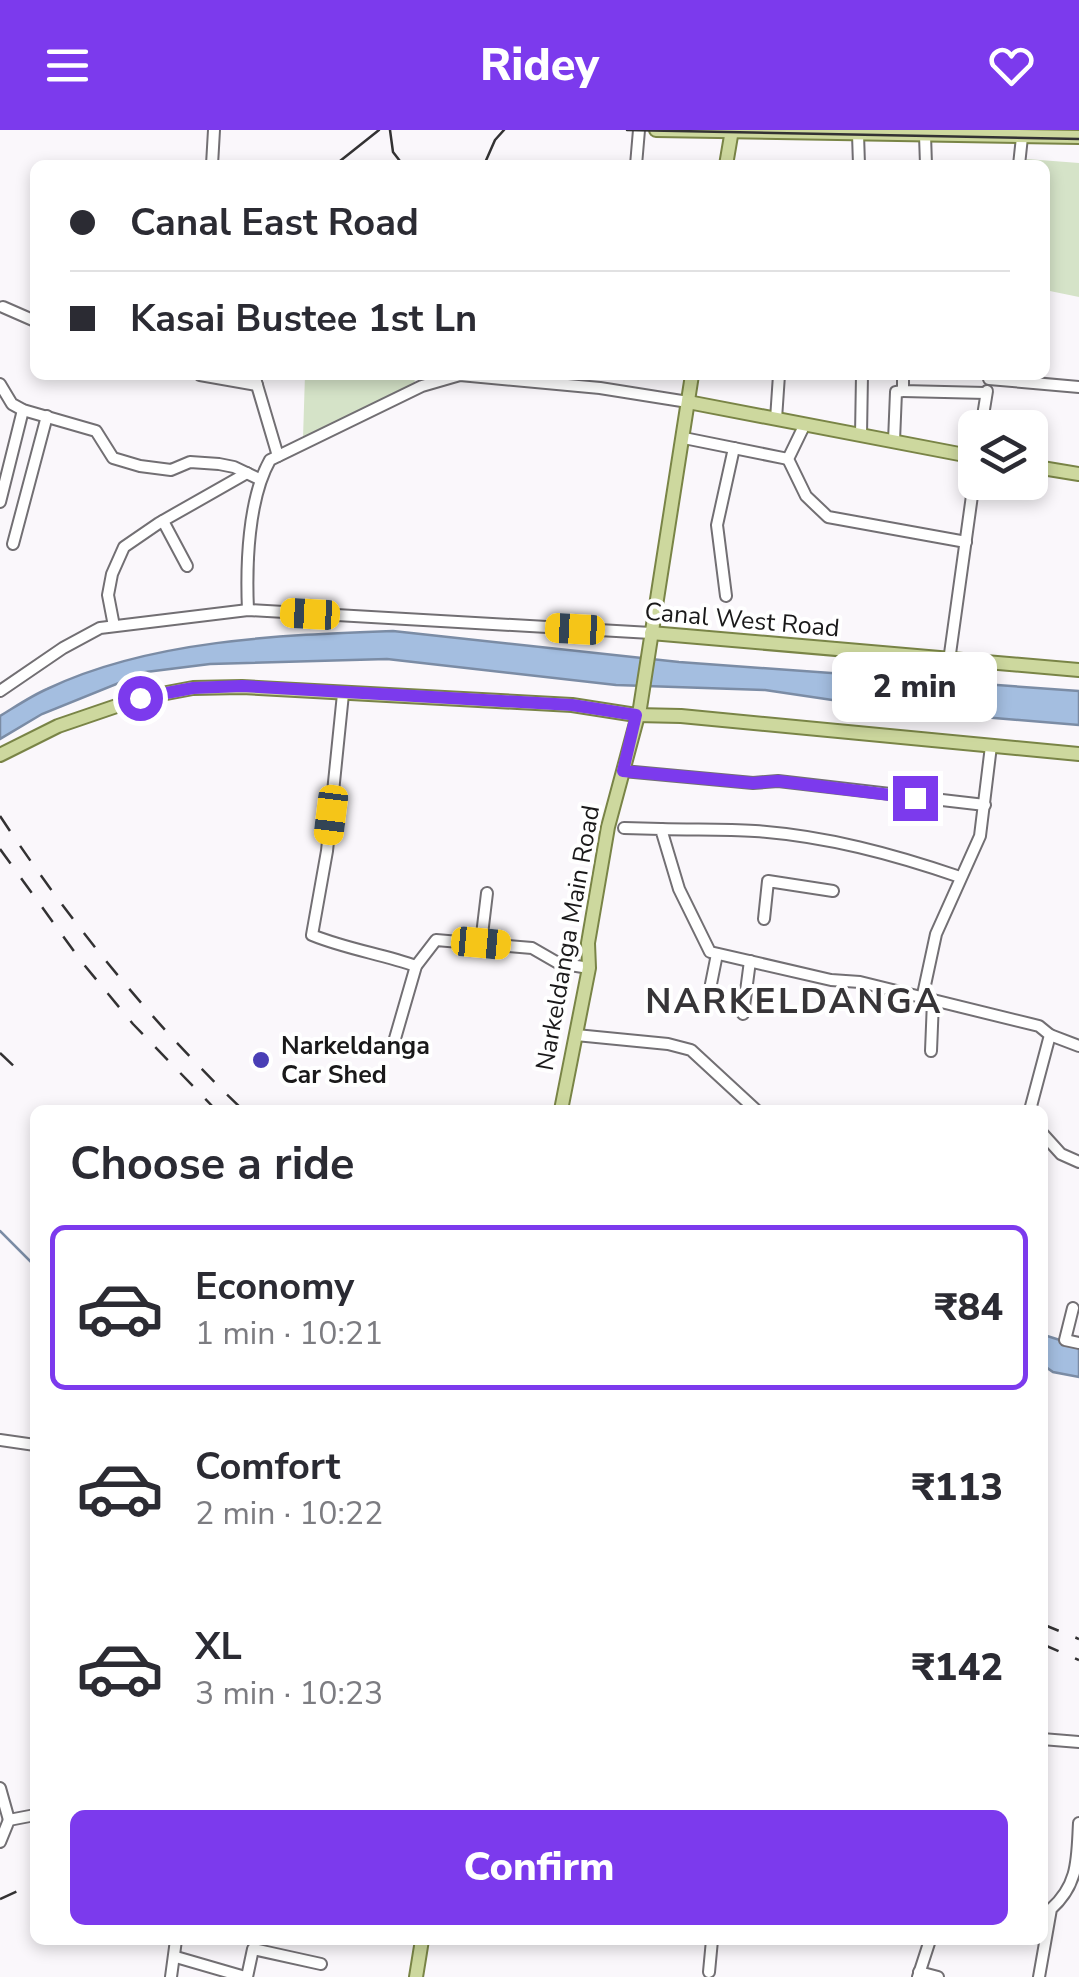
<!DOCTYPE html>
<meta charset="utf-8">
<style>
:root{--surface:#fff;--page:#f7f7f7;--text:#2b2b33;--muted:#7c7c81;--line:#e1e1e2;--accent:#7c3aed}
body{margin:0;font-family:"Nunito Sans",sans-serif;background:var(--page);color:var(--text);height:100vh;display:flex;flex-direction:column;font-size:38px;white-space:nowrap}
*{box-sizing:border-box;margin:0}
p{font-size:32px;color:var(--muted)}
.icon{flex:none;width:55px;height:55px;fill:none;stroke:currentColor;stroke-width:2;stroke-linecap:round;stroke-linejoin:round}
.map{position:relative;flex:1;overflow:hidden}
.panel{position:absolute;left:30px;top:975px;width:1018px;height:840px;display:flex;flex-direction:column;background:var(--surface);border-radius:15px;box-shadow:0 5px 15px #0003}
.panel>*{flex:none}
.guide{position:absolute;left:30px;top:30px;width:1020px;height:220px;border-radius:15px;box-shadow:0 5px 15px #0003;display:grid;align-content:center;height:220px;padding:0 40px;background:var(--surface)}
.buttons{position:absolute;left:958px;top:280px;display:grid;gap:20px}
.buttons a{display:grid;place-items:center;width:90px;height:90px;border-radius:15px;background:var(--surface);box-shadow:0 5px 15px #0003;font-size:50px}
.end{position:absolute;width:45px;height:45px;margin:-22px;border:12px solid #7c3aed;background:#fff;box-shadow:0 0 0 5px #fff}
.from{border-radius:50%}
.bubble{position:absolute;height:70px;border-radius:15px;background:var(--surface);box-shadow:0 5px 15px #0003;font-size:32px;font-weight:800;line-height:70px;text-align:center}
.car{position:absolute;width:30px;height:60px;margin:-30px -15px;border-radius:12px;box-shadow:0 0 8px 2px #0007;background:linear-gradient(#f5c518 24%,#345 0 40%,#f5c518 0 76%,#345 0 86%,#f5c518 0)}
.guide b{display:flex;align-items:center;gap:35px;height:95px;font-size:38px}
.guide b+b{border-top:2px solid var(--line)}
.guide i{width:25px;height:25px;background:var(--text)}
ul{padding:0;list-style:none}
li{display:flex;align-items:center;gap:30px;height:165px;margin:0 20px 15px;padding:0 20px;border:5px solid transparent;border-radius:15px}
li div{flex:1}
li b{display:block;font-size:38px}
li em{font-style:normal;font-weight:800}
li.current{border-color:var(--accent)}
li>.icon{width:90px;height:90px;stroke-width:1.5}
h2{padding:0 40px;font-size:45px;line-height:120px}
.cta{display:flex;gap:20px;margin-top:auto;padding:20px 40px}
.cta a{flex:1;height:115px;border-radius:15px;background:var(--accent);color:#fff;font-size:40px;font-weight:800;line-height:115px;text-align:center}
header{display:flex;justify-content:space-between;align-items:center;height:130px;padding:0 40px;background:var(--accent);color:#fff;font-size:45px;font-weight:800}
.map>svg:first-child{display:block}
.green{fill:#d5e3c8}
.water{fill:#a4bee0;stroke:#7b8ca5;stroke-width:2.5}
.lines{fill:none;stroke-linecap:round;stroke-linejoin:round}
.stream{stroke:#7b8ca5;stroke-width:2.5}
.minor-casing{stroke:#726f73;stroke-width:14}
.major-casing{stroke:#798446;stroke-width:16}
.minor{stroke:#fff;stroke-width:10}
.major{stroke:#cdd89e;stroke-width:12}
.tram{stroke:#333233;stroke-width:2.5}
.rail{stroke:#333233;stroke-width:2.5;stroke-dasharray:18 18;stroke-linecap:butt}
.route{stroke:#7c3aed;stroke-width:12}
.poi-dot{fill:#4a3fb6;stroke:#fff;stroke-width:4}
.labels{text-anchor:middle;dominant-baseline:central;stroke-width:8;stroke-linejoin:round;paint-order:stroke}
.street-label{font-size:25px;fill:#1a191a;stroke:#fff}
.poi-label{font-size:25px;font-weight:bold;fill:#1a191a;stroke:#fff;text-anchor:start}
.district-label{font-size:35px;font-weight:bold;letter-spacing:2.5px;fill:#373538;stroke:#fff}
</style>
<header><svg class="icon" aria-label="menu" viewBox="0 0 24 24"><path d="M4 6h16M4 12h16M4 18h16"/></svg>Ridey<svg class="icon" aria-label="heart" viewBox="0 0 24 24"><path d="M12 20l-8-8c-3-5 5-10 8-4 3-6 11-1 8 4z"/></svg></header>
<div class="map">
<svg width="1079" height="1847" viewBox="0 0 1079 1847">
<rect width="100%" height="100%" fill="#faf7fb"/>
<!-- green -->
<g class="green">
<polygon points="1027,29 1079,33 1079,167 1045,160 1045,35 1026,35"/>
<polygon points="305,245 414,245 415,254 303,308"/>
</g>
<!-- water -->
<g class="water">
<path d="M393,501l286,31 400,29v34l-192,-16 -22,-8h-26l-74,-11 -149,-5 -229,-26 -177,5 -64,8 -104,42 -42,25v-23c15,-9 31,-20 47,-27 102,-49 234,-54 346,-58z"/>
<polygon points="1044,1205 1079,1216 1079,1247 1053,1242 1043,1235"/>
</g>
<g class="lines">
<!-- stream -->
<polyline class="stream" points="0,1101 35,1136"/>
<!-- minor casing -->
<g class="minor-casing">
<g id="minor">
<polyline points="858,4 859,35"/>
<polyline points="925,5 926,35"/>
<polyline points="212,35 214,0"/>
<polyline points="636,35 639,0"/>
<polyline points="1019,35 1022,7"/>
<polyline points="3,177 35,191"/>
<polyline points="200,245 257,255"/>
<polyline points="254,245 278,326"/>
<polyline points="903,245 903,261 986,263"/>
<polyline points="989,249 1079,257"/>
<polyline points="0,254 12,274 23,280 96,301 113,328 140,336 171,340 190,332 219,334 234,337 259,349"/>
<polyline points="776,289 779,245"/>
<polyline points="805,294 788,329 806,366 828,387 966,412"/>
<polyline points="981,298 987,261"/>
<polyline points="861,305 862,245"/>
<polyline points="684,308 788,329"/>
<polyline points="894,311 896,262 903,261"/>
<polyline points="0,372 23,280"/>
<polyline points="163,391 187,436"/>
<polyline points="13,414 47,286"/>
<polyline points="726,466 717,395 734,318"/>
<path d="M248,480c-2,-45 0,-111 22,-150l152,-74 38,-11 140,13 88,14"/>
<polyline points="114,496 108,465 112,444 124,417 159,393 247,343"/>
<polyline points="949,531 975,344"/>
<polyline points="0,561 63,518 100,498 248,480 651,503"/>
<path d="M343,564l-16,157 -15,84c34,14 70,19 104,31"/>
<polyline points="623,641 753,653 778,651 985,675"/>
<polyline points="624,698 661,699 679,759 710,822 831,850 860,852 1039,896 1050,905 1030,980"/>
<path d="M661,699c31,1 63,0 94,2 71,5 138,23 205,46"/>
<polyline points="764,789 768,751 833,761"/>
<polyline points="481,813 487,763"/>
<polyline points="708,869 717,824"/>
<polyline points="922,869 936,804 980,706 991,616"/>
<polyline points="743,884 750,831"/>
<polyline points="576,905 668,914 691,920 756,980"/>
<polyline points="1050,905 1079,916"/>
<polyline points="394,912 416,836 436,810 532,818 558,833 589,838"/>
<polyline points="931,921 933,871"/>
<polyline points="1042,1003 1061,1024 1079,1032"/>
<polyline points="1073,1178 1065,1210 1079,1213"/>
<polyline points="0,1310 35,1315"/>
<polyline points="1042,1609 1079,1612"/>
<polyline points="0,1658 9,1690"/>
<polyline points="0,1712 9,1690 35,1685"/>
<polyline points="176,1827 245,1847"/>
<polyline points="709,1842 712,1810"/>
<polyline points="919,1842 938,1847"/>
<polyline points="171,1847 176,1810"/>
<polyline points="247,1847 253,1819 321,1834"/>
<polyline points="918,1847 930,1810"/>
<path d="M1039,1847l12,-68c28,-25 26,-51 28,-86"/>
</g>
</g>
<!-- major casing -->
<g class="major-casing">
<g id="major">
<polyline points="656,0 1079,7"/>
<polyline points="726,35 732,0"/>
<polyline points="688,272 975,327"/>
<polyline points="1030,336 1079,344"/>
<polyline points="651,503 1079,540"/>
<polyline points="0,625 58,596 140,568 193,558 242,557 572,575 636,585 681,586 1079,624"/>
<polyline points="561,980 589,838 588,813 608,697 640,578 692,245"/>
<polyline points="416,1847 422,1810"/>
</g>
</g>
<!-- minor -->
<use href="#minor" class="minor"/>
<!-- major -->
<use href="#major" class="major"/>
<!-- tram -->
<g class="tram">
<polyline points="390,0 393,22 403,35"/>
<polyline points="627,0 1079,9"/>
<polyline points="335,35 379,0"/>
<polyline points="484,35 495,10 504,0"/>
</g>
<!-- rail -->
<g class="rail">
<path d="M0,686c70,106 151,206 243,294"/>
<polyline points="0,719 81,831 133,894 216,980"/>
<polyline points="0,923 20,942"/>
<polyline points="1042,1494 1079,1509"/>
<polyline points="1042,1514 1079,1530"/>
<polyline points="0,1769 35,1753"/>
</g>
</g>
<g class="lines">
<!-- route -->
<polyline class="route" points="140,568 193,558 242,556 572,575 636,585 623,641 753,653 778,651 915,668"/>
</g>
<!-- markers -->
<circle class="poi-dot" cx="261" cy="930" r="10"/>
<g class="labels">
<!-- street labels -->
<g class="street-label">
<text transform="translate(742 490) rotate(5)">Canal West Road</text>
<text transform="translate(568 808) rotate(-80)">Narkeldanga Main Road</text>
</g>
<!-- poi labels -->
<g class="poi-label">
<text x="281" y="916">Narkeldanga<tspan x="281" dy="29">Car Shed</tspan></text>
</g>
<!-- district labels -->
<g class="district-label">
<text x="794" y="871">NARKELDANGA</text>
</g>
</g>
</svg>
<div class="buttons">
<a><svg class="icon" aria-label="layers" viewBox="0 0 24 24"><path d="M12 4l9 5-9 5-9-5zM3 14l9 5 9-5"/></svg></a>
</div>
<i class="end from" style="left:140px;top:568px"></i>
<i class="end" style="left:915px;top:668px"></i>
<div class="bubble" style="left:832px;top:522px;width:165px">2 min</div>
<i class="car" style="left:310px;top:484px;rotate:273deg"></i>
<i class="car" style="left:575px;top:499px;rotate:273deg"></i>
<i class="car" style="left:331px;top:685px;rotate:187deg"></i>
<i class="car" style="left:481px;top:813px;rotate:95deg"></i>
<div class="guide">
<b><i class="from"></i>Canal East Road</b>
<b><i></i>Kasai Bustee 1st Ln</b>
</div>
<section class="panel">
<h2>Choose a ride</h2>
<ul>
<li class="current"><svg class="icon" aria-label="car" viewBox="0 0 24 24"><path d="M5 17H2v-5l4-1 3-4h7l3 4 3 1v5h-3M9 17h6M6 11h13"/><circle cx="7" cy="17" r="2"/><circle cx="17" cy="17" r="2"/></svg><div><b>Economy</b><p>1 min · 10:21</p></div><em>₹84</em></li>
<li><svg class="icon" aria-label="car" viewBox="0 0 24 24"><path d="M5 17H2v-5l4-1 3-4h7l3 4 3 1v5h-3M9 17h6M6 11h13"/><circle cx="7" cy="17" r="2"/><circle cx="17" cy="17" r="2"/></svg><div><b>Comfort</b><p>2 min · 10:22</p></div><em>₹113</em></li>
<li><svg class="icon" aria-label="car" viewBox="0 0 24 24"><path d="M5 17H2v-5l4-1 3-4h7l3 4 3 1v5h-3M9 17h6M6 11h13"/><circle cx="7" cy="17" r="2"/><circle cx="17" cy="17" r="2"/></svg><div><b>XL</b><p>3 min · 10:23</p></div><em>₹142</em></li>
</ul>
<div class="cta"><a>Confirm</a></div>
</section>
</div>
